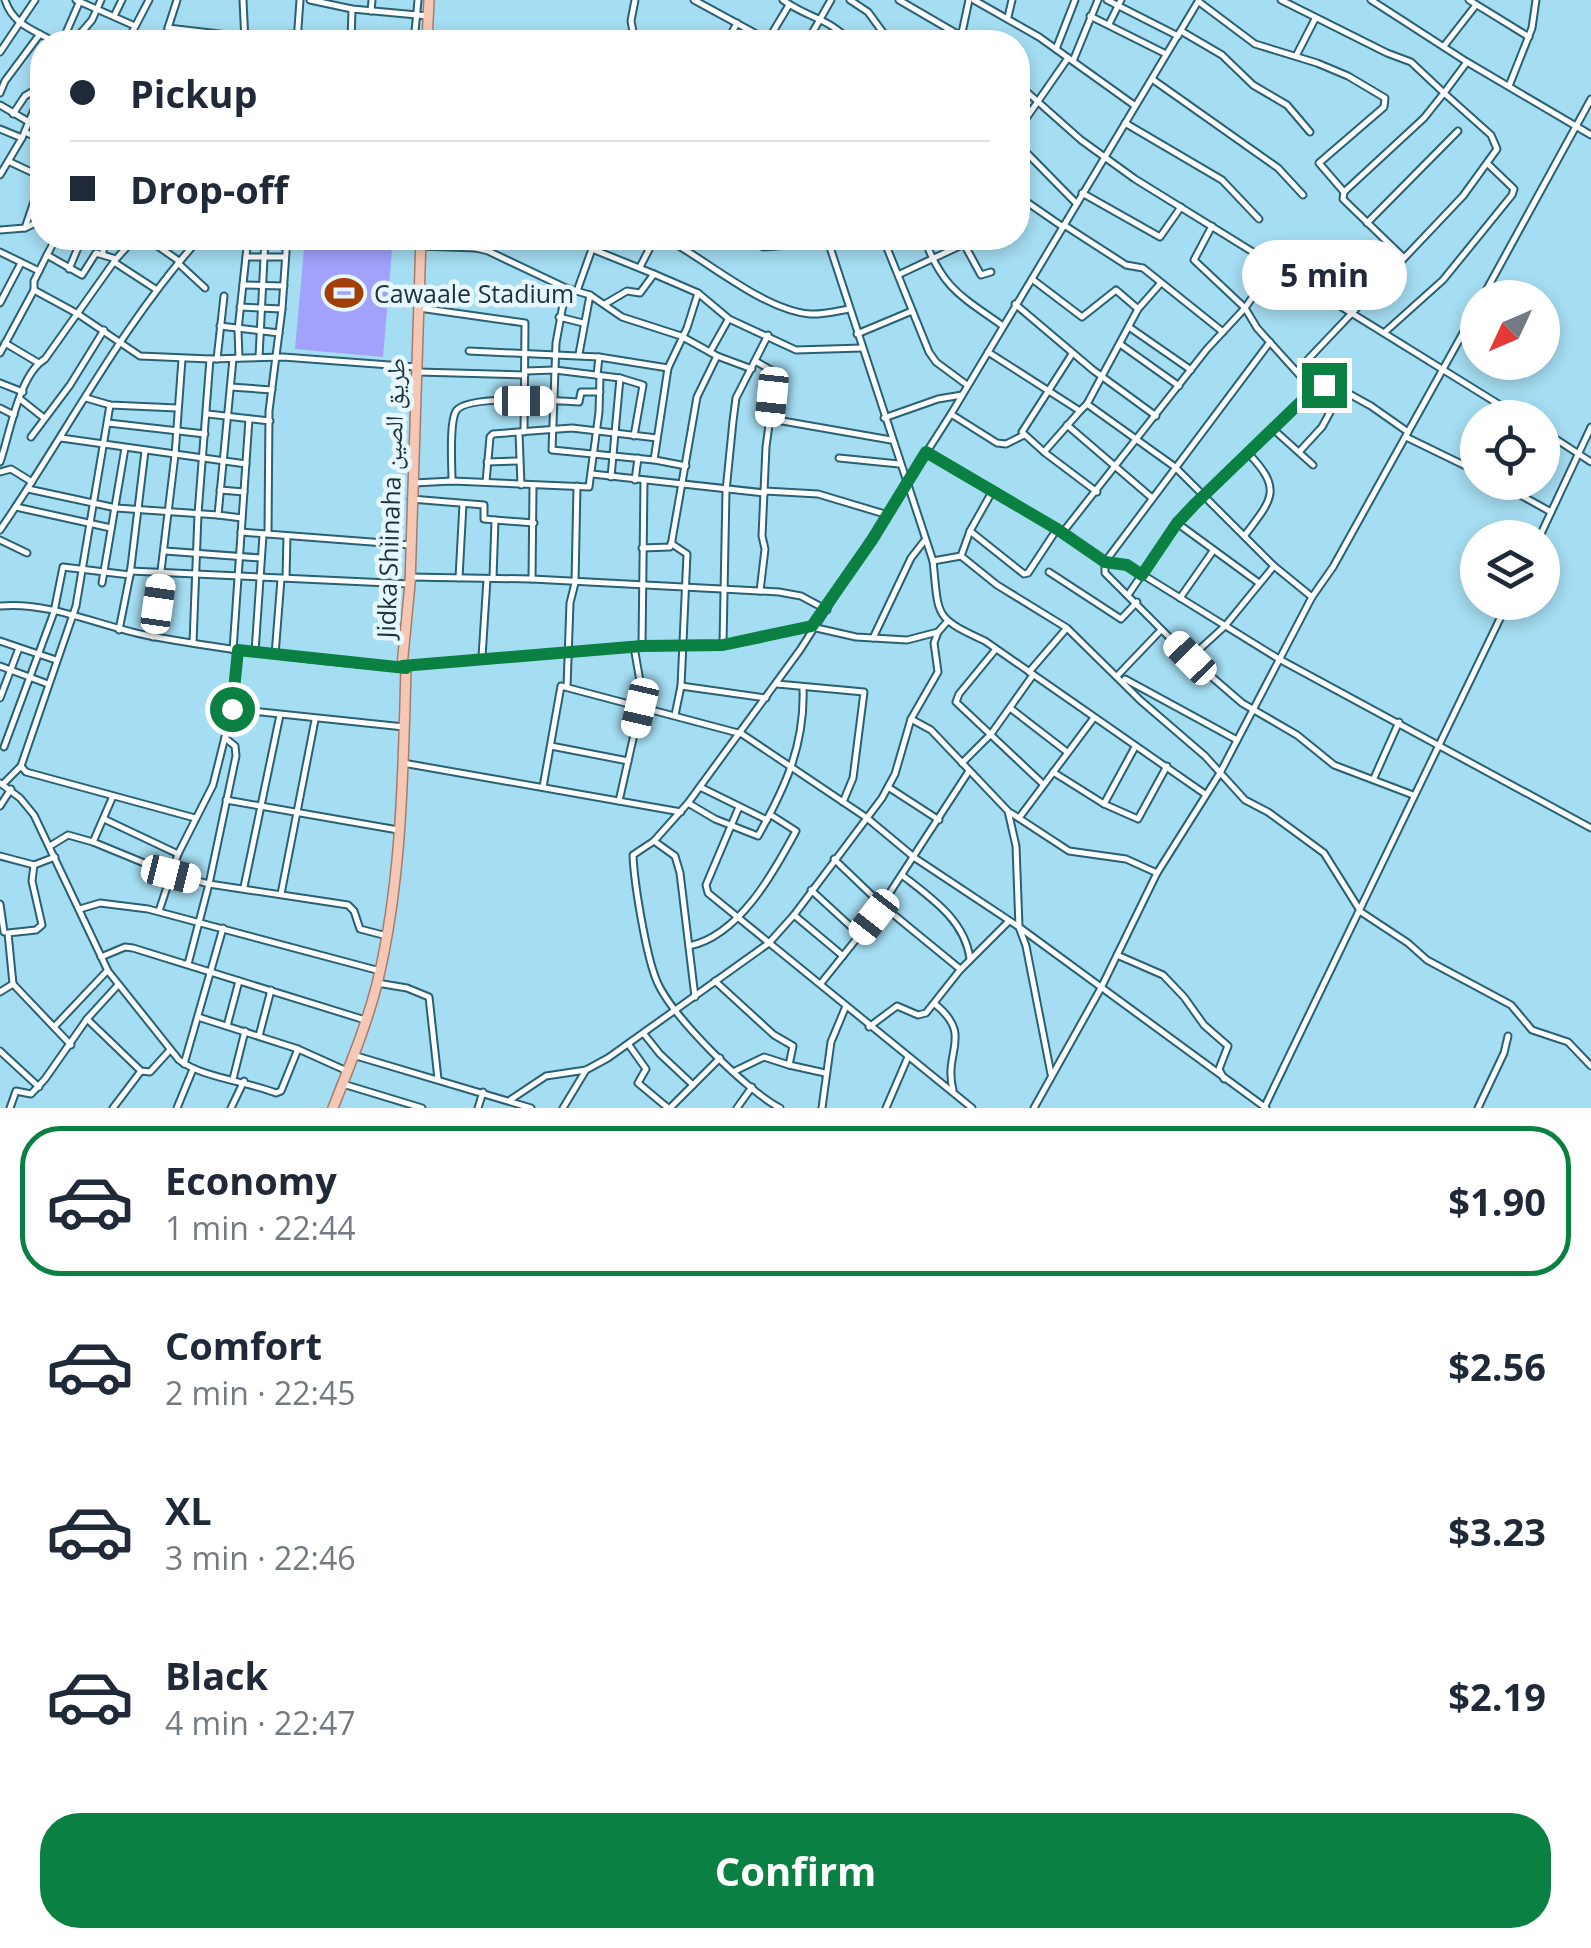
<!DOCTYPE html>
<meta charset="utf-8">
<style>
:root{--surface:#fff;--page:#f2f2f3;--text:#1f2937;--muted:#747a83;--line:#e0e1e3;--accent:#0b8043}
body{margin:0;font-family:"Open Sans","Noto Naskh Arabic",sans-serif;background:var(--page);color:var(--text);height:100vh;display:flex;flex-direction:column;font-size:38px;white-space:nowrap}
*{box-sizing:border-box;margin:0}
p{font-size:32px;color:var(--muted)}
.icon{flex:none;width:55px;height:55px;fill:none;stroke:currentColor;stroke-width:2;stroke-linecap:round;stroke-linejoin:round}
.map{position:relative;height:1108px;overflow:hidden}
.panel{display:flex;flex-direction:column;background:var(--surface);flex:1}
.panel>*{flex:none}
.top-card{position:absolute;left:30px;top:30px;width:1000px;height:220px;border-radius:40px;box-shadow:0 5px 15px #0003;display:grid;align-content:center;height:220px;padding:0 40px;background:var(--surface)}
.needle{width:65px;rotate:226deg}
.controls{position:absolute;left:1460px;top:280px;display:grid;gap:20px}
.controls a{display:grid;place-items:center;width:100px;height:100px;border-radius:50%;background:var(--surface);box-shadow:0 5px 15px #0003;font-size:50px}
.end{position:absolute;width:45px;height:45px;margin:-22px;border:12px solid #0b8043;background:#fff;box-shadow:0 0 0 5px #fff}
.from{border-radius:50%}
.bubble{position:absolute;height:70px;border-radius:35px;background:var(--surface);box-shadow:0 5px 15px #0003;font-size:32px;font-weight:700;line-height:70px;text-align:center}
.car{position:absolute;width:30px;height:60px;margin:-30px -15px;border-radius:12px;box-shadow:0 0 8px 2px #0007;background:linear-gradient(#fff 24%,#345 0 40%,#fff 0 76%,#345 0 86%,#fff 0)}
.top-card b{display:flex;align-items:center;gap:35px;height:95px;font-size:38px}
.top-card b+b{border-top:2px solid var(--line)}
.top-card i{width:25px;height:25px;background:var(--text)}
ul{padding:18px 0 0;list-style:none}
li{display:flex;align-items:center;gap:30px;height:150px;margin:0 20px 15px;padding:0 20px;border:5px solid transparent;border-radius:40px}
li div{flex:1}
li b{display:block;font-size:38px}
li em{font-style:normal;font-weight:700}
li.active{border-color:var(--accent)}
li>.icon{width:90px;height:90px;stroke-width:1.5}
.action{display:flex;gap:20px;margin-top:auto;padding:20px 40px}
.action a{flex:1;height:115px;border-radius:40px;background:var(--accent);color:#fff;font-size:40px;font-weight:700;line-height:115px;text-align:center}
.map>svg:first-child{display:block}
.green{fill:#a2a2fd}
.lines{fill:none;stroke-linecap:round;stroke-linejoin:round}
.street-casing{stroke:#296072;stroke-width:9}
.primary-casing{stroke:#a67b6a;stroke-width:12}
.street{stroke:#fff;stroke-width:5}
.primary{stroke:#f5c7b5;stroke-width:9}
.route{stroke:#0b8043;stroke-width:12}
.labels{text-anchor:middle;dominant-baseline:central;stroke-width:9;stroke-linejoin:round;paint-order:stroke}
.poi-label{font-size:25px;fill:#1d333b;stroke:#e7f7fd;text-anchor:start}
.street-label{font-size:25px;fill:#1d333b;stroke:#e7f7fd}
</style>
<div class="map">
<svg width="1591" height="1108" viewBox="0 0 1591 1108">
<rect width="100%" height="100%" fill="#a5ddf2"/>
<!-- green -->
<polygon class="green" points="305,238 393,238 383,357 295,349"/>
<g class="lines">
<!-- street casing -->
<g class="street-casing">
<g id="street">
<path d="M5,0c8,25 29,30 50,42"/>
<polyline points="76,0 135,26"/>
<polyline points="243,0 245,42"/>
<polyline points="310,0 352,9 428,16"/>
<polyline points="635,0 631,21 634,37 643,42"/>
<polyline points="694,0 771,42"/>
<path d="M783,0c26,19 43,16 68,42"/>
<polyline points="850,0 868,12 890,42"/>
<polyline points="899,0 971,42"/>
<polyline points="974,0 1039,37 1134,105"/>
<polyline points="1107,0 1178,36"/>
<polyline points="1281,0 1387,53 1411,62 1444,93 1424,118 1344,192 1343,199 1404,258"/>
<polyline points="1371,0 1467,62 1591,135"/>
<polyline points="1469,0 1529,37"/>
<polyline points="1199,2 1255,44 1317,63 1348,76 1385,98 1384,107 1319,163 1344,192"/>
<polyline points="371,11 372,0"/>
<polyline points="114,16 122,0"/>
<polyline points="1090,16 1166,54"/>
<polyline points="1008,17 1012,0"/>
<polyline points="1109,24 1121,0"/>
<polyline points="168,28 245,37 297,34 351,38"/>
<polyline points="1181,31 1222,55 1253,85 1287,105 1310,132"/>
<polyline points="768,40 789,5"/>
<polyline points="62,42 79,3"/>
<polyline points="73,42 92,20 101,0"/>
<polyline points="127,42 149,0"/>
<polyline points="168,42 168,28 177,0"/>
<polyline points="297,42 300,0"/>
<polyline points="351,42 352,9"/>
<polyline points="414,42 418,0"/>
<polyline points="727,42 737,23"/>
<polyline points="807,42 831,0"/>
<polyline points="960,42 969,0"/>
<polyline points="1444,46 1476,5"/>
<polyline points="1056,49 1075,0"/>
<polyline points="0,52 35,0"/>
<polyline points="1296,56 1315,19"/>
<polyline points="1073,61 1098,0"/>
<polyline points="1152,79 1278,168 1303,195"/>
<polyline points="1018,84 1081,140 1135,179 1521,418"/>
<polyline points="1509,86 1532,28 1536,0"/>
<polyline points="0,93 5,81 40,34"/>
<polyline points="0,105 29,122"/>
<polyline points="13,114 25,96 42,86"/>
<polyline points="1125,123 1222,180 1259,219"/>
<polyline points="0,129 22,138"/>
<polyline points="1018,130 1068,58"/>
<polyline points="25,132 42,140"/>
<polyline points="1018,144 1075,202"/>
<polyline points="10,162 42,177"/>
<polyline points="0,175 22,138 42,91"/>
<polyline points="1082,193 1160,237 1181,207"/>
<polyline points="1018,196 1063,227"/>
<polyline points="1367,223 1458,131"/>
<polyline points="1064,225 1126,265 1143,268 1223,332"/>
<polyline points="1212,226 1194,260 1245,308 1257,328 1313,390"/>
<polyline points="25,228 42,178"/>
<polyline points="0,230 25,228 42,220"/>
<polyline points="146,238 179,261"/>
<polyline points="516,238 522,240 525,238"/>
<path d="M665,238c42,22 98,72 145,76 12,1 27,-3 39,-5"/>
<polyline points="741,238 764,247 828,242"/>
<path d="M827,238l106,323c6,56 0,56 52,80l220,153"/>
<polyline points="873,238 883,238 929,352 936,362 967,385"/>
<path d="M924,238c19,51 37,58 79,88"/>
<polyline points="420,246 476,248 488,251 566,288 590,295 622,317 681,336 717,356 752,369"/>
<polyline points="476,248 477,238"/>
<polyline points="0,252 39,271"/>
<polyline points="103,253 104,238"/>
<polyline points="47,255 56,238"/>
<polyline points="246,257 285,257"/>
<polyline points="114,262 157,290"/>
<polyline points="178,263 205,288"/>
<polyline points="640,267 655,238"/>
<polyline points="69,269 82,238"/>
<polyline points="900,274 964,244 981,275 991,272"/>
<polyline points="1032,279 1082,317 1116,290 1138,309"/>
<polyline points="243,285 284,286"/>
<polyline points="566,288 556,343 552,450 654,460 668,368 687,328 698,293"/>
<polyline points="34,290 34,281 47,255 82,275 96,253 116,259"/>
<polyline points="577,291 592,249 654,274"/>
<polyline points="1482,298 1591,99"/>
<polyline points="0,303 21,263"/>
<polyline points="605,304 627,291 640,293 654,274 698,293 729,319 796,350 862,348"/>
<polyline points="1015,304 1093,370 1156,416"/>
<polyline points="240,307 282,309"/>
<polyline points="419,308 525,323 524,432"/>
<polyline points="559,317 583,323"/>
<polyline points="220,326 279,333"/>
<polyline points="1129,327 1191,370"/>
<polyline points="1385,332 1443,280 1512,195 1514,189 1489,165"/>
<polyline points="857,334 912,311"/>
<polyline points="1270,342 1105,562 1105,573 1190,658 1242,703 1297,735 1334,765 1413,795"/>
<polyline points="5,343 37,362"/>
<polyline points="1120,344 1179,386"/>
<polyline points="469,351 599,357"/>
<polyline points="710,352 728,320"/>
<polyline points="988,352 1080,411 1087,404 1175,467 1274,566 1312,597"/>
<polyline points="0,353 34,290 78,314 140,356 210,359 283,357 416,367"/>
<polyline points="579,354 590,295"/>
<polyline points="259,357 265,238"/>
<polyline points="239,358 238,330 248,238"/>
<polyline points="217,359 224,296"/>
<polyline points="233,359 218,515 242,518"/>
<polyline points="757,362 776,373 766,447 762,536 765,549 760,591"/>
<polyline points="525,371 555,370 620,378 611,477"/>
<polyline points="1297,371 1463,196 1497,149 1491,135 1444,93 1467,62"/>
<polyline points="418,372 525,375"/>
<polyline points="597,375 599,357 668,368"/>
<polyline points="620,378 643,385 634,436"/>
<polyline points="0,383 23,392"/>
<polyline points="231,387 272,390"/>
<polyline points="86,398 110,405 177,408"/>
<polyline points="20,399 44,418"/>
<polyline points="1087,404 1138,309 1160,284"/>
<polyline points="110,405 76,606 21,766 26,772 195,818"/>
<polyline points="0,408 14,415"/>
<polyline points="1080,411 1044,452 1097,492"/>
<polyline points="208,414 270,421"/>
<polyline points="951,414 997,443 1006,444 1024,435"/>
<polyline points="884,418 938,399 962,395"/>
<polyline points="771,419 891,440"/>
<polyline points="108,423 205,434"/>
<polyline points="1067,425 1152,498"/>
<polyline points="1273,429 1313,465"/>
<polyline points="1542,430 1591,462"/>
<polyline points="519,433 521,485"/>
<polyline points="31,437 70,385 104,330"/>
<polyline points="1406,437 1478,472"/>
<polyline points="61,438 246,464"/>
<polyline points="926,452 1057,529 1105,562 1127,565 1279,659 1591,828"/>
<polyline points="1044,452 1022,432 1072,354"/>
<polyline points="1299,452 1322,427 1342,390"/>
<polyline points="839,458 899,464"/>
<polyline points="655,460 686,466"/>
<path d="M0,462c10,-28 19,-88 45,-103l71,-100 19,-21"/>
<polyline points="487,462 519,461"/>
<polyline points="0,472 11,469 32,482"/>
<polyline points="592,474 765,493"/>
<polyline points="635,480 638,458"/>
<path d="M452,481c0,-16 -3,-58 4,-70 10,-17 102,-10 123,-9l2,-10h19"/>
<polyline points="486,482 490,437 493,434 572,428 657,438"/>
<polyline points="1497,482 1551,512"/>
<polyline points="414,483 452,481 589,487 599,412 600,376"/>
<polyline points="28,489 116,508 218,515"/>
<polyline points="220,490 244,492"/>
<polyline points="765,491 818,494 888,515"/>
<polyline points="992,492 970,531 1024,574 1028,573 1057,529"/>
<polyline points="411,499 484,505 484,519 495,520 493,578"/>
<polyline points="16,507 111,528"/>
<polyline points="495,520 534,523"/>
<polyline points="1177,523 1259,583"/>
<path d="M0,530c67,-97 121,-205 200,-292"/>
<polyline points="241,532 411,545"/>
<polyline points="1063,532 1207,349 1245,308 1276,263"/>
<polyline points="268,534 269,411 282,309 287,238"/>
<path d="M1245,535c27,-36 38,-45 4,-81"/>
<polyline points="1539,538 1591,427"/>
<polyline points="0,540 27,553"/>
<polyline points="642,548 670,547 671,543"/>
<polyline points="165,551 261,558"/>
<polyline points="961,556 970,531"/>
<polyline points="933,561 961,556 997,585 1067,628 1140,700 1205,756 1245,800 1268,812 1324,853 1361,912 1408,943 1427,960 1511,1005 1532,1030 1568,1042 1591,1066"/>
<polyline points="130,571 410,584"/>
<polyline points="1049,572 1121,619 1137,602"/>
<polyline points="409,577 532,579 779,592 801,596 827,610"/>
<polyline points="286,578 287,536"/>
<polyline points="459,578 463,504"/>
<polyline points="532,579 533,487"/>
<polyline points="102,583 125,448"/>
<polyline points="1128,595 1177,523 1313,390 1324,385 1342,390 1371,406 1408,432"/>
<polyline points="1180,598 1213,551"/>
<path d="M0,606c50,-5 101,21 150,30 83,15 167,25 251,32"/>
<polyline points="119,630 130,575 145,451"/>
<polyline points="153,637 175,455 182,359"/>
<polyline points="873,638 911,558 925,540"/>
<polyline points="0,641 56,660"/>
<polyline points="193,643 198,514 210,359"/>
<polyline points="723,644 726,491 733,421 736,398 768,335"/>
<polyline points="642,645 644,481"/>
<polyline points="634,647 640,681 634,706"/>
<polyline points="996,649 959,694 956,702 1043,784"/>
<polyline points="233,650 249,419"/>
<polyline points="238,651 232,709 404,727"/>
<polyline points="255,652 263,535"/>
<polyline points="275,655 281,579"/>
<polyline points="482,657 487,579"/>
<polyline points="1190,658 1225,626 1274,566"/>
<polyline points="0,666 48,684"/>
<polyline points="405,666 642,645 723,645 812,627 856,637 907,640 938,632"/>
<polyline points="1029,672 1066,629"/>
<polyline points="1118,675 1161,630"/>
<polyline points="1125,679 1237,740"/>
<polyline points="777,684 864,692 853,778 843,802"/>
<polyline points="681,686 766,698"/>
<polyline points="567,687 570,603 575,583 577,486"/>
<polyline points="0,698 19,648"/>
<polyline points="1010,708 1067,752"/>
<polyline points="675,715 681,686 687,554 672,544 672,540 697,397 717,356"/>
<polyline points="911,719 931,730 1008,811 1016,846 1019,927 1026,946 1051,1074"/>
<polyline points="551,746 628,761"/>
<polyline points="4,747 54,612 63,567 130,575"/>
<polyline points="1135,747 1104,804 1138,819 1167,766"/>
<polyline points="403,763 681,812"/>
<polyline points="962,763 991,734 1033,675"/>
<polyline points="1053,772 1104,804"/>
<polyline points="1374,778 1399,722"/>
<path d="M0,783l20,15 14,17 74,156 71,89c24,18 67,21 97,33l5,-2 17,-42"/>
<polyline points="3,784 21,766"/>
<polyline points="543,787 561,686 742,734 867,818 915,858 1019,927 1266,1108"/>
<polyline points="700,787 767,820"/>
<polyline points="888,787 939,820"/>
<polyline points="113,796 93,842 171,874 209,884 348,905 354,911 360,929 387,936"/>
<polyline points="226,800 398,830"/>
<polyline points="619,801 640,708"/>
<path d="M688,803l27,16 43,17c27,-48 47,-91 45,-147"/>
<polyline points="0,806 11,789"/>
<polyline points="739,807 706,885 708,893 972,1108"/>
<polyline points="1011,813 1069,851 1126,859 1157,873"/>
<polyline points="1019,818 1093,719"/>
<polyline points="104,819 178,854"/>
<polyline points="654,841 675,856 680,873 695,997"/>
<polyline points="50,846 68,835 93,842"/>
<polyline points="0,856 34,865 55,857"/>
<polyline points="834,859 882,905 960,969"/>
<path d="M902,875c29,23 63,45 68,84"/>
<polyline points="244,887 280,715"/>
<polyline points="811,890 860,935"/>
<polyline points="281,894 315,720"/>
<polyline points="0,904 4,932"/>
<polyline points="80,909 100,903 148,909 380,971"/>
<polyline points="159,911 178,854 213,785 232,709"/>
<polyline points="794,915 843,956"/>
<path d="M689,946c50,-10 85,-74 107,-115l-25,-16"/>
<polyline points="1117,955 1163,975 1184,997 1204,1025 1228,1046 1219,1069 1224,1079"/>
<polyline points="101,957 125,947 133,948 365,1020"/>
<polyline points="188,964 209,884 236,756 235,746 225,738"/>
<polyline points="715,981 774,1035 793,1046 789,1065 764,1057 735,1071"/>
<polyline points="822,982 874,917 969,771"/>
<polyline points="377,983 407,988 429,997 438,1079"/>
<polyline points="13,984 71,1045"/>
<polyline points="0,992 13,984 8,933 36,930 42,925 32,881 34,865"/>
<path d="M935,1004c39,32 8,47 18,86"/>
<polyline points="198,1017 298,1049 347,1071"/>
<polyline points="87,1019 141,1071 150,1072 170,1050"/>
<polyline points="227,1026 239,981"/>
<polyline points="54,1027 107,971"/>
<polyline points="869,1027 897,1006 918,1015 926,1013 960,970 1009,921"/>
<polyline points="644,1034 660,1054 693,1085"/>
<polyline points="259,1036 271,990"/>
<polyline points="629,1045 646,1069 638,1083 668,1108"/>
<polyline points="0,1051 39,1087"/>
<polyline points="353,1055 531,1108"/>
<polyline points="184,1064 223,928"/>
<polyline points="789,1065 825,1073"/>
<polyline points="233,1079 245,1031"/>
<polyline points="343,1084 422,1108"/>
<polyline points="510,1100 546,1076 586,1070 608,1058 769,943 794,915 882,798 895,774 911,719 938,672 934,643 938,632 946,623"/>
<polyline points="10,1108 16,1091 31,1094 45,1079 87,1019 118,985"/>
<polyline points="113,1108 141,1071"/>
<polyline points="177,1108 193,1069"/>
<polyline points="231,1108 244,1081"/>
<polyline points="478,1108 483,1092"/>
<polyline points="563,1108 586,1070"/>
<polyline points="670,1108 720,1058"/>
<polyline points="737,1108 752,1087"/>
<path d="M780,1108c-33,-17 -111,-94 -124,-129 -10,-25 -22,-96 -23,-124l21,-14 34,-38 112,-153 151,-236 248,-414"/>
<polyline points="822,1108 831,1042 846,1006"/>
<polyline points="886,1108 908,1057"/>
<polyline points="1034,1108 1101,988 1157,873 1220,773 1312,597 1333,567 1478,306"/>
<polyline points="1264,1108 1508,602"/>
<polyline points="1478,1108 1504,1053 1508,1036"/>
</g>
</g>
<!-- primary casing -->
<g class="primary-casing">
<g id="primary">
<polyline points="427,42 429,0"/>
<path d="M333,1108c16,-41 33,-81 44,-124 25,-102 26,-211 29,-316l-4,-2 8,-82 11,-346"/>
</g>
</g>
<!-- street -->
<use href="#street" class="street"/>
<!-- primary -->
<use href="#primary" class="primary"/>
</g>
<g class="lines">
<!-- route -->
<polyline class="route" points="232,709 238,650 406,668 402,666 642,646 723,645 812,626 872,540 926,452 1057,529 1105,562 1127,565 1142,575 1177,523 1195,504 1313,390 1324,385"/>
</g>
<!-- icons -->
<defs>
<g id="stadium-bare" transform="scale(3)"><path d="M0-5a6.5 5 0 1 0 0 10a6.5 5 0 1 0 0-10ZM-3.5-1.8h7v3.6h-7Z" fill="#a23e08" stroke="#e7f7fd" stroke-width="2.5" paint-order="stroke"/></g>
</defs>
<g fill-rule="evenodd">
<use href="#stadium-bare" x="344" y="293"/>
</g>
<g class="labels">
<!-- poi labels -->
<g class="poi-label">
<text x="374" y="293">Cawaale Stadium</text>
</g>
<!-- street labels -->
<g class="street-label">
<text transform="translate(390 498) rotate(-88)">Jidka Shiinaha طريق الصين</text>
</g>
</g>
</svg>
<div class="controls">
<a><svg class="needle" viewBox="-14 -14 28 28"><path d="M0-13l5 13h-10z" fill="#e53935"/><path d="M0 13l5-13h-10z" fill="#747a83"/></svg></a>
<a><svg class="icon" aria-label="locate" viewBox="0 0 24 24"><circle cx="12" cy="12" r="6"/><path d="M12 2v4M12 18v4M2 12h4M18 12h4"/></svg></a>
<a><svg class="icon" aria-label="layers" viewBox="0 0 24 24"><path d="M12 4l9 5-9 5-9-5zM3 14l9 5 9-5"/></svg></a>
</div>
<i class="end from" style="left:232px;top:709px"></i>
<i class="end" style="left:1324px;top:385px"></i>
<div class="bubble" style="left:1242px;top:240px;width:165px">5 min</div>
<i class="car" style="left:772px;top:397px;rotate:186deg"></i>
<i class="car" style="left:524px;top:401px;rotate:90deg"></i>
<i class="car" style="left:158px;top:604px;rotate:8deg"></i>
<i class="car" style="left:1190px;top:658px;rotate:316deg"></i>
<i class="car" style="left:640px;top:708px;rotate:193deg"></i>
<i class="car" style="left:171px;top:874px;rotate:104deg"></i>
<i class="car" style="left:874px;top:917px;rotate:218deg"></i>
<div class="top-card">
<b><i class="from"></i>Pickup</b>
<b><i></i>Drop-off</b>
</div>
</div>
<section class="panel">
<ul>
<li class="active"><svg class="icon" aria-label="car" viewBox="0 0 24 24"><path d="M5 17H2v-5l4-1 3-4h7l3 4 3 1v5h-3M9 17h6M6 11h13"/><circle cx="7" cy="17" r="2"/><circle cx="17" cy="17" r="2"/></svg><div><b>Economy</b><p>1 min · 22:44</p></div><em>$1.90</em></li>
<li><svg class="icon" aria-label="car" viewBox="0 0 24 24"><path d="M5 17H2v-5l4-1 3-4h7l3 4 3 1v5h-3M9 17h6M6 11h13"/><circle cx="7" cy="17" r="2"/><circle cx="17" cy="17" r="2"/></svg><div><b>Comfort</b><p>2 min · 22:45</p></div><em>$2.56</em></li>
<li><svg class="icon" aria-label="car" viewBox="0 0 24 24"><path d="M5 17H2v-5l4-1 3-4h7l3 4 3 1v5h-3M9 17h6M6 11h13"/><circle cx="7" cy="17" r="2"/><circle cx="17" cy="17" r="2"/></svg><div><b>XL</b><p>3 min · 22:46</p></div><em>$3.23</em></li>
<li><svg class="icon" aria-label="car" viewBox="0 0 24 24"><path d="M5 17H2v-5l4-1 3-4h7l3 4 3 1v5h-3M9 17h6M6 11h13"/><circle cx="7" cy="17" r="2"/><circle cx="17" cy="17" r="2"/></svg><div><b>Black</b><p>4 min · 22:47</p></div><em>$2.19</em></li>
</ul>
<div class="action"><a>Confirm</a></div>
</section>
